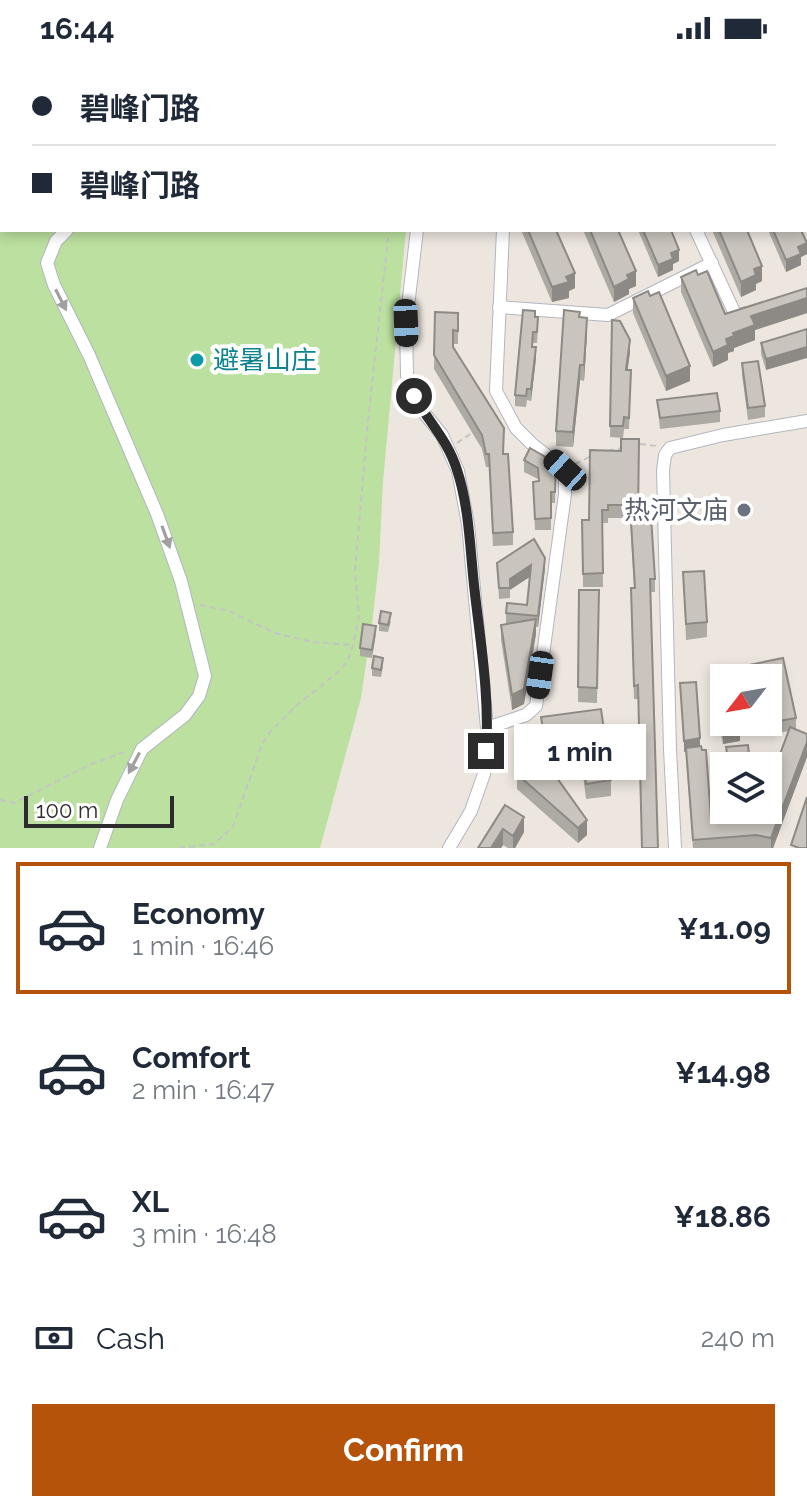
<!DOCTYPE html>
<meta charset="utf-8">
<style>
:root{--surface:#fff;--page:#f6f6f7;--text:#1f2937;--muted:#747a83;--line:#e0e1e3;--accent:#b45309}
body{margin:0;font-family:Raleway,"Noto Sans SC",sans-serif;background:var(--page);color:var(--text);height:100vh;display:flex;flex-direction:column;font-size:30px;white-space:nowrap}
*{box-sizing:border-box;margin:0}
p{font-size:26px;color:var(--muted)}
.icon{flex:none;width:44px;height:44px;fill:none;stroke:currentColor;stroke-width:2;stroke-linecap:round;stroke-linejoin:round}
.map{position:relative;height:792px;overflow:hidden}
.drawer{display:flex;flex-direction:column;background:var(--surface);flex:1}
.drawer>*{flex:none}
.guide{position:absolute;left:0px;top:0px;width:808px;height:176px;box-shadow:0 4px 12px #0003;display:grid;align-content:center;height:176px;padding:0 32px;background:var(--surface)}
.needle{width:52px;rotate:239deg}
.controls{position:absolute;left:710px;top:608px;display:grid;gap:16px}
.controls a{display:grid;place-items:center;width:72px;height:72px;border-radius:0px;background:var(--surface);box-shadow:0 4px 12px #0003;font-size:40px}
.scale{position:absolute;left:24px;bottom:20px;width:150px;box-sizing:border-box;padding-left:8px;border:4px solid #2c2c2c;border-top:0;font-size:22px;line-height:28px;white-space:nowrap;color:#2c2c2c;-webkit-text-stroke:6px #fff;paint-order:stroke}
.end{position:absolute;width:36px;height:36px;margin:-18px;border:10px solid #2c2c2c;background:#fff;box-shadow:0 0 0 4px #fff}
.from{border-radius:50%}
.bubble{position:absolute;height:56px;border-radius:0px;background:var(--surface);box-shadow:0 4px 12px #0003;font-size:26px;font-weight:700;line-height:56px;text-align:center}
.car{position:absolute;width:24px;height:48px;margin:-24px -12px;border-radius:10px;box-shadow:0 0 6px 2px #0007;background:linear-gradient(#222 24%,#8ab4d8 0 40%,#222 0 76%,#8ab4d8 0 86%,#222 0)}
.guide b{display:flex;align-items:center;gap:28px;height:76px;font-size:30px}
.guide b+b{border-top:2px solid var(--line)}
.guide i{width:20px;height:20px;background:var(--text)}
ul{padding:14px 0 0;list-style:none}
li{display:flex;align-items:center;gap:24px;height:132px;margin:0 16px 12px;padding:0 16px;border:4px solid transparent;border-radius:0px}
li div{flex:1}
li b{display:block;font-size:30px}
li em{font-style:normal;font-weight:700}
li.on{border-color:var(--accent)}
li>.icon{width:72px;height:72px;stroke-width:1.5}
.pay{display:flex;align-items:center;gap:20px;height:88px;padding:0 32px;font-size:30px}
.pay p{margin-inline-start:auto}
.cta{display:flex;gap:16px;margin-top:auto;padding:16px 32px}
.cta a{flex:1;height:92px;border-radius:0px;background:var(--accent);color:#fff;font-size:32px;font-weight:700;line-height:92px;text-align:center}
.status{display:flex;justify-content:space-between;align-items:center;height:56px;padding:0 40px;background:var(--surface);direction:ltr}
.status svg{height:22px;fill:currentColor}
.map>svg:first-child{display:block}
.green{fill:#bbe09f}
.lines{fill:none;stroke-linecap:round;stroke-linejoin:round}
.minor-casing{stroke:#b2b6bf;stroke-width:14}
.path{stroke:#c4c4c4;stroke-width:2;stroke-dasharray:6 4;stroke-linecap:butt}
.minor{stroke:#fff;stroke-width:12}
.wall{fill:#ada9a3}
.shaded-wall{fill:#8d8984}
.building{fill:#c9c4bd;stroke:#8d8984;stroke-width:2}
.oneway{fill:#a0a0a0}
.route{stroke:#2c2c2c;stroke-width:10}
.culture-dot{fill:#0f9aa8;stroke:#fff;stroke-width:3}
.worship-dot{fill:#6b7280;stroke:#fff;stroke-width:3}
.labels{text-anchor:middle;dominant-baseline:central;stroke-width:8;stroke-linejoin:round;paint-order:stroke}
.culture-label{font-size:26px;fill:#0d838f;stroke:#fff;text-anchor:start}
.worship-label{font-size:26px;fill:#5b616d;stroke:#fff;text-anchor:end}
</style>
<div class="status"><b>16:44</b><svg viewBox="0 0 49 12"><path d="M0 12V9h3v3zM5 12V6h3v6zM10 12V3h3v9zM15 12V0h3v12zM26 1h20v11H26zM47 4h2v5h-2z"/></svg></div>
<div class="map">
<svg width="807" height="792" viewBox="0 0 807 792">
<rect width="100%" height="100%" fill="#ede6df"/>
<!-- green -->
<polygon class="green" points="0,0 444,0 2,2 2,174 406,174 383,426 379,506 371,577 376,578 372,602 367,601 361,642 320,792 0,792"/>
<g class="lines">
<!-- minor casing -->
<g class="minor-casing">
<g id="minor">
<polyline points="660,0 661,2"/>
<polyline points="126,2 126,0"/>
<polyline points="465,2 466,0"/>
<polyline points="542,2 543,0"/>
<polyline points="806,110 807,110"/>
<polyline points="67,174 56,185 47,207 54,229 89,299 157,458 181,525 205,620 199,640 185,659 142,693 117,744 100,792"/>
<polyline points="417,174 406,267 407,320 424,357 442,379 458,415 468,468 487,672 484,718 471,755 449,792"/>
<polyline points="696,174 736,260 746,257"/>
<polyline points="499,251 608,259 712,207"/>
<polyline points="487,672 526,659 536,650 565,438 565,414 532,388 516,372 496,335 503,174"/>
<polyline points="675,792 670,693 663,414 665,399 670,392 723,379 807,365"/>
</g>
</g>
<!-- path -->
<g class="path">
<polyline points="405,0 406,2"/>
<polyline points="457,387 472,377"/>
<polyline points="640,388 657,390"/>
<polyline points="608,395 622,392"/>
<polyline points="575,408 591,400"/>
<polyline points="200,549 229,555 275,577 313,586 351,589"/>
<polyline points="0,744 14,747 87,710 127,695"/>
<polyline points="179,792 214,788 233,771 262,688 270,676 297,649 338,616 347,606 353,589 359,561 355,516 368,364 389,174"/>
</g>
<!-- minor -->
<use href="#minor" class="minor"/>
</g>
<!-- wall -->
<g class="wall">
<polygon points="521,174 556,174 575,232 569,235 569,242 552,246"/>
<polygon points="583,174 618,174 636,230 629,233 629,238 614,246"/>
<polygon points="638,174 671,174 679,205 673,208 673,214 658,221"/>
<polygon points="712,174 747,174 762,225 756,228 756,234 741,241"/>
<polygon points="768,174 790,174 807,198 801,201 801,209 786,216"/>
<polygon points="698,219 725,258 807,232 807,257 755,274 755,284 734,292 734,295 728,297 728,304 713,311 681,236 681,221"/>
<polygon points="633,242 690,325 666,335 633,257"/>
<polygon points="435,256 458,257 458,288 453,288 453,292 503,398 513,476 513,489 493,490 489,411 486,411 482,393 434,313"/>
<polygon points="535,261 538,272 537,287 533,287 533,291 536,302 531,345 527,344 526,351 515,350 515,339"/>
<polygon points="580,261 587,277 584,325 580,324 573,391 556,390 556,375"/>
<polygon points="612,264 630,296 627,314 631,314 629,373 624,373 623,382 610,381"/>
<polygon points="807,273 766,314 761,298 761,287"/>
<polygon points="742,307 765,350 765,361 748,364 742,318"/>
<polygon points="657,344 720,355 720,366 660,373"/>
<polygon points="621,395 655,523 655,536 650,536 638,643 634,643 631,546 634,532 630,462 608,462 608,467 602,467 603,531 583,531 582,464 589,464"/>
<polygon points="524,404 556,407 555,447 551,447 551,474 535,474 533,426 538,425 538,423 524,416"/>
<polygon points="497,507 545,512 538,571 536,571 536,578 524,648 512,654 501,584 501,569 506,568 506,557 527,549 530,521 510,533 510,542 499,543"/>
<polygon points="683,516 707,566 707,581 686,584"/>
<polygon points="579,534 599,534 597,647 578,646"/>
<polygon points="391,565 388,576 379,575 379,567"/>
<polygon points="376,578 372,602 360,600 360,592"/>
<polygon points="783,602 796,662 796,674 807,678 807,701 773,792 693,792 680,627 696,626 700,690 702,694 706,694 711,763 756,760 756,763 760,754 768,754 768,731 789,675 757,680 754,666 768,666 768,622 744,622 744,610"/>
<polygon points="383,610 381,621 372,620 372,612"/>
<polygon points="712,625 740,685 723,688 712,637"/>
<polygon points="601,653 611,724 611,740 586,743 583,719 572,720 568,697 545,700 541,676 541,661"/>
<polygon points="517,718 587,779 578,787 517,733"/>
<polygon points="505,749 524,776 515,792 508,792 503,789 501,792"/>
<polygon points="732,754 754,754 754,758 733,760"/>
</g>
<!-- shaded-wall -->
<g class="shaded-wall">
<polygon points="807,187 807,198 801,201 801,209 786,216 786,204 798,191"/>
<polygon points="679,194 679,205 673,208 673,214 658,221 658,209 671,197"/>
<polygon points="762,210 762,225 756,228 756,234 741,241 741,226 754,213"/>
<polygon points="636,215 636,230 629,233 629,238 614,246 614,231 627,219"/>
<polygon points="575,217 575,232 569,235 569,242 552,246 552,231 566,221"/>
<polygon points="807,242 807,257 755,274 755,284 734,292 734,295 728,297 728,304 713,311 713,296 751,260"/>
<polygon points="587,262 587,277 584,325 584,309"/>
<polygon points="630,284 630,296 626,326 626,314"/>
<polygon points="536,291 536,302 531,345 531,333"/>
<polygon points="807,291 807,302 766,314 766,303"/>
<polygon points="580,309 580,324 573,391 573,376"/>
<polygon points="690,310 690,325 666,335 666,320"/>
<polygon points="545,502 545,512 538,571 538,560"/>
<polygon points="531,509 531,520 510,534 510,523"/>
<polygon points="536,563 536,578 524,648 512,654 512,639"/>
<polygon points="740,673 740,685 723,688 723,677"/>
<polygon points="700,682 700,693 684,696 684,685"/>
<polygon points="807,686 807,701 773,792 771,792 771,782"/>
<polygon points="524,761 524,776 515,792 513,792 513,780"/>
<polygon points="587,764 587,779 578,787 578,772"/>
<polygon points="503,773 503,789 501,792 491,792"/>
</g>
<!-- building -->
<g class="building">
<rect x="502" y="0" width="25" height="2"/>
<polygon points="563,0 591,0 592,2 564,2"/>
<polygon points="624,0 652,0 653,2 625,2"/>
<polygon points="680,0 704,0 704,2 681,2"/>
<polygon points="742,0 757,0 758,2 742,2"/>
<polygon points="783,0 806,0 807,29 806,2 784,2"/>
<polygon points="528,174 556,174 575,217 566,221 569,226 552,231"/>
<polygon points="590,174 618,174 636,215 627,219 629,223 614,231"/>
<polygon points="643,174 671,174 679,194 671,197 673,203 658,209"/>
<polygon points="719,174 747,174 762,210 754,213 756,219 741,226"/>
<polygon points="773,174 801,174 807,187 798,191 801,198 786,204"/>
<polygon points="696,214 698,219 707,215 725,258 807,232 807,242 751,260 755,269 733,277 734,280 726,283 728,289 713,296 681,221"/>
<polygon points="648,235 650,240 659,236 690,310 666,320 633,242"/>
<polygon points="523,254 535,255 535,261 538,261 537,276 533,276 532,291 536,291 531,333 527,333 526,340 515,339"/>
<polygon points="564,254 580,256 579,261 587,262 584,309 580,309 573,376 556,375"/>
<polygon points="435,256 458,257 458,275 453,274 453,291 504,372 503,398 508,398 513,476 493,477 489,398 486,398 482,379 434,299"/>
<polygon points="612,264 620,265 630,284 626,314 631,314 629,362 624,361 623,370 610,370"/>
<polygon points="807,273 807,291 766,303 761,287"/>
<polygon points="758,305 765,350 748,352 742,307"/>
<polygon points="717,337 720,355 660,362 657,344"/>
<polygon points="621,383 639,383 638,461 651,460 655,523 650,523 658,792 642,792 638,629 634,630 631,532 635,532 630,449 608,449 608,454 602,454 603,517 583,518 582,464 589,464 590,394 621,395"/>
<polygon points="530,392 556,407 555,436 551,436 551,462 535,463 533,426 539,425 538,412 524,404"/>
<polygon points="534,483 545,502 538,560 506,557 507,547 527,549 531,509 510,523 510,532 499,532 497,507"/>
<polygon points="704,515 707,566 686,568 683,516"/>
<polygon points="579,534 599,534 597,632 578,631"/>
<polygon points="381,555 391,557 388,569 379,567"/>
<polygon points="536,563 524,633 512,639 501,569"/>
<polygon points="363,568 376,570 372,594 360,592"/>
<polygon points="374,600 383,602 381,614 372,612"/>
<polygon points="783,602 796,662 757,669 756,666 768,666 768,622 747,622 744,610"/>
<polygon points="724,623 724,666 738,666 740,673 723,677 712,625"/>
<polygon points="696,626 700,682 684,685 680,627"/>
<polygon points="601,653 611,724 586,728 583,704 572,705 568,682 545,685 541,661"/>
<polygon points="790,671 807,678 807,686 771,782 756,779 693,784 686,692 701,690 702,694 706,694 711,763 756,760 756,763 760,754 768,754 768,731"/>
<polygon points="528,687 542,701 587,764 578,772 517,718"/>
<polygon points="748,689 750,710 729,710 726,691"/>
<polygon points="807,741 807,792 799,792 791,789"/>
<polygon points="505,749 524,761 513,780 503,773 491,792 478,792"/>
</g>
<!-- one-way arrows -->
<defs><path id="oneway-solid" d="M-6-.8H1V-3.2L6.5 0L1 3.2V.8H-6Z" transform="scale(2)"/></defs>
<g class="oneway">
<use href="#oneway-solid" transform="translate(61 244) rotate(63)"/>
<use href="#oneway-solid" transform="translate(166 481) rotate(70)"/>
<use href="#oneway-solid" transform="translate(134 707) rotate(118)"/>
</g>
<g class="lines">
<!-- route -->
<path class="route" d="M414,340c15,26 34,45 43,74 12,36 13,78 17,115 6,55 16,111 12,166"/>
</g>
<!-- markers -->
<circle class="culture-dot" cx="197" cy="304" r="8"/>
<circle class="worship-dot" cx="744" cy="454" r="8"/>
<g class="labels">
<!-- culture labels -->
<g class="culture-label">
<text x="213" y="304">避暑山庄</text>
</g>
<!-- worship labels -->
<g class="worship-label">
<text x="728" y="454">热河文庙</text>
</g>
</g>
</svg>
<div class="controls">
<a><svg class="needle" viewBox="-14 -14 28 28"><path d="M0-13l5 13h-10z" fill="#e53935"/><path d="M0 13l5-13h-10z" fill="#747a83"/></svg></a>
<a><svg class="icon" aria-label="layers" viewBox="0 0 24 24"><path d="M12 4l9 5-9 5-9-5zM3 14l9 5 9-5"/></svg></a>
</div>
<div class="scale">100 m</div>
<i class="end from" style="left:414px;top:340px"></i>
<i class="end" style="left:486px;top:695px"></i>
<div class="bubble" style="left:514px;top:668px;width:132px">1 min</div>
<i class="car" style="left:406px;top:267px;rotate:178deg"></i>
<i class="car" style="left:565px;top:414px;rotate:312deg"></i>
<i class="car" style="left:540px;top:619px;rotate:188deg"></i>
<div class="guide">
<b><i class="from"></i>碧峰门路</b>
<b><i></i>碧峰门路</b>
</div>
</div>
<section class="drawer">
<ul>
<li class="on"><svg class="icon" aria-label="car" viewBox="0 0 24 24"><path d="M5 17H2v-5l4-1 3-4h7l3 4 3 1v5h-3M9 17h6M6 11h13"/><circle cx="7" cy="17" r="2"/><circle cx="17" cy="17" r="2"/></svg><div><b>Economy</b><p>1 min · 16:46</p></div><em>¥11.09</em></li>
<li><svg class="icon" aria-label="car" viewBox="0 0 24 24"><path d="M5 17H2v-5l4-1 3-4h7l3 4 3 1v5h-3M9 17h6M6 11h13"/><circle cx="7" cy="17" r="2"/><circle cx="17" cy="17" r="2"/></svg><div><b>Comfort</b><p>2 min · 16:47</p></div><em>¥14.98</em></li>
<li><svg class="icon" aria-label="car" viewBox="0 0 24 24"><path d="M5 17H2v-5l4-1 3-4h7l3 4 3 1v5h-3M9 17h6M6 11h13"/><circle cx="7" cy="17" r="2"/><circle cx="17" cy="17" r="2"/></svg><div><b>XL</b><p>3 min · 16:48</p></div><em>¥18.86</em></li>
</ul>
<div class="pay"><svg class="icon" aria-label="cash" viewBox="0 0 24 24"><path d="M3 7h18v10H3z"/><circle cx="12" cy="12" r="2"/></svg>Cash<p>240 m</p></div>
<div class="cta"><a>Confirm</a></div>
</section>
